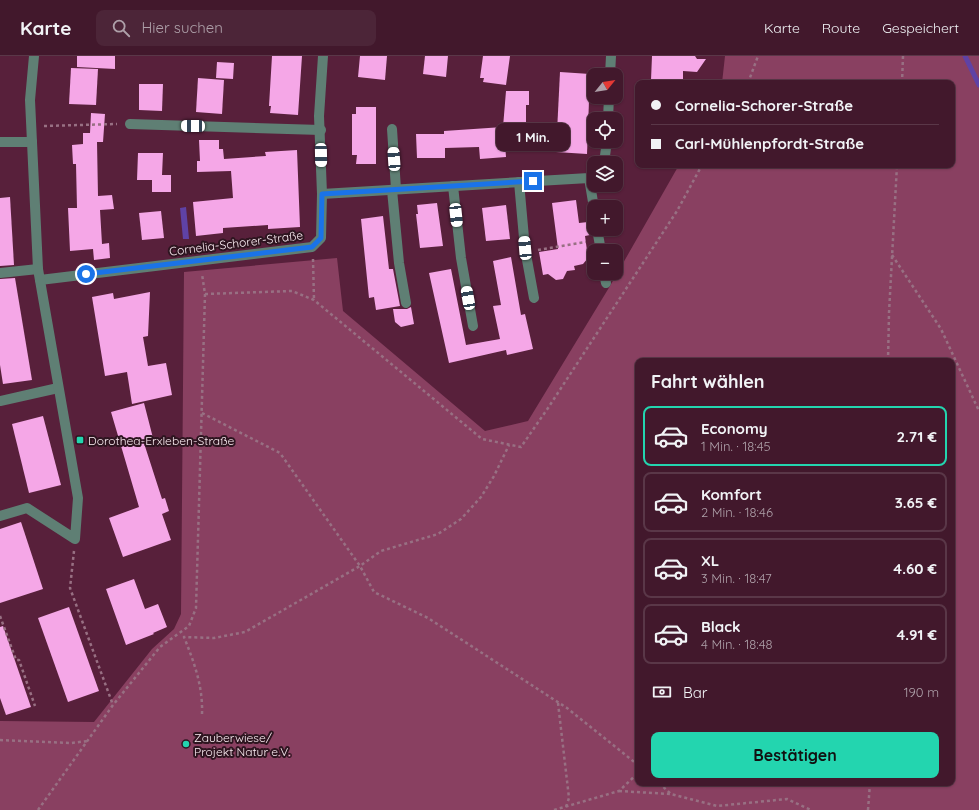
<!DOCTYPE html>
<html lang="de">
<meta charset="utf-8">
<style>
:root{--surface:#42182c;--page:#4c2538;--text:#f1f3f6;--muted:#aea0a9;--line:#5a3748;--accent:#23d5af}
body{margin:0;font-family:Quicksand,sans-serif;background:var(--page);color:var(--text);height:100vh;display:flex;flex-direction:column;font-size:15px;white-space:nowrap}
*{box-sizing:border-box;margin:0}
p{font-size:13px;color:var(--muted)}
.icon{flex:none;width:22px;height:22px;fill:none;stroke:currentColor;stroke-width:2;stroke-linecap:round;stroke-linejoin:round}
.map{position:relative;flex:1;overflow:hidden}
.side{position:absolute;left:635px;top:302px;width:320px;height:428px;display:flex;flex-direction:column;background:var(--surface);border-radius:8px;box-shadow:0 1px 3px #0004,0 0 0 1px var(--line)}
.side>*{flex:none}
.hud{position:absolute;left:635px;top:24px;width:320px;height:88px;border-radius:8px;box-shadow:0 1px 3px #0004,0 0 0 1px var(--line);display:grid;align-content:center;height:88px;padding:0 16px;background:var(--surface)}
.needle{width:26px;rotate:60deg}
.tools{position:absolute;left:587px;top:12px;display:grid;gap:8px}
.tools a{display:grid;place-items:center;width:36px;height:36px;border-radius:8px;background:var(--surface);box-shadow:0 1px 3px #0004,0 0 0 1px var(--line);font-size:20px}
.end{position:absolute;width:18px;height:18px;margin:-9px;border:5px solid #1a73e8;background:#fff;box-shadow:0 0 0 2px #fff}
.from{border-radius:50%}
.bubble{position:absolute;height:28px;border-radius:8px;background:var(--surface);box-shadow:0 1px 3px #0004,0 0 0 1px var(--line);font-size:13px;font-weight:700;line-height:28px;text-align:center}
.car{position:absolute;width:12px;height:24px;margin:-12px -6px;border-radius:5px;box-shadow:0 0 3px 1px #0007;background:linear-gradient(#fff 24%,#345 0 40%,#fff 0 76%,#345 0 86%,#fff 0)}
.hud b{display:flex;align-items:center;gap:14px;height:38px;font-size:15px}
.hud b+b{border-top:1px solid var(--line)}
.hud i{width:10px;height:10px;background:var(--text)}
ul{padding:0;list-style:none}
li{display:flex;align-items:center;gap:12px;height:60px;margin:0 8px 6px;padding:0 8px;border:2px solid var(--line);border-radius:8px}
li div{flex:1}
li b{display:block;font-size:15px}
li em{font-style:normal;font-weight:700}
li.selected{border-color:var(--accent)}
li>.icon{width:36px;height:36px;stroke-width:1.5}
h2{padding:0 16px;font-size:18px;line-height:48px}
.pay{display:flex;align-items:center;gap:10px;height:44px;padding:0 16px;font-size:15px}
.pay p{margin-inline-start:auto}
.cta{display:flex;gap:8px;margin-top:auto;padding:8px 16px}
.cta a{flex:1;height:46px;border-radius:8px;background:var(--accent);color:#111;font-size:16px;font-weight:700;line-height:46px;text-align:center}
header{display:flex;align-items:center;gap:24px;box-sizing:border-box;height:56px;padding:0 20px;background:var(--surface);border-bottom:1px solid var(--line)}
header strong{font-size:19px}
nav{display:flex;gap:22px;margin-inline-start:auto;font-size:14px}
.search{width:280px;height:36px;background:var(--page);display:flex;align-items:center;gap:10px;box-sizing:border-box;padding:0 14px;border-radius:8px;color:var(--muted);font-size:15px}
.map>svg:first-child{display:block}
.green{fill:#894061;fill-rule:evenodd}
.water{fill:#5f42a5}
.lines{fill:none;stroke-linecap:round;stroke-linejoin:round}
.stream{stroke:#5f42a5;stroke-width:5}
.building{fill:#f5a7e7}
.path{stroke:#987083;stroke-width:2.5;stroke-dasharray:3 3;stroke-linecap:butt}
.minor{stroke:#5f7f74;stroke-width:10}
.route{stroke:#1a73e8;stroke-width:5}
.poi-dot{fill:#23d5af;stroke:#2e1520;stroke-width:1.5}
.labels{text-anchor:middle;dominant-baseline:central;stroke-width:4;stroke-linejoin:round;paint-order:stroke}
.street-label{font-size:12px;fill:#fcedf3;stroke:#2e1520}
.poi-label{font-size:12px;fill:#fcedf3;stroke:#2e1520;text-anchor:start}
</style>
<header>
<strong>Karte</strong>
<div class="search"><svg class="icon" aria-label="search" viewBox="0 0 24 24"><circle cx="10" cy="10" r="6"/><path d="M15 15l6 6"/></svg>Hier suchen</div>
<nav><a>Karte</a><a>Route</a><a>Gespeichert</a></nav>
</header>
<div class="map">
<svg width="979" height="754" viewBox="0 0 979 754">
<rect width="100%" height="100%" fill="#58203b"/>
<!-- green -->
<path class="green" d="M725,0h254v754h-979v-89l94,1 58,-73 22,-20 7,-15 3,-342 153,-14 6,53 142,120 43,-10 82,-135 69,-121h273v-82h-230zM638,305h314v422h-314z"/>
<!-- water -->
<polygon class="water" points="186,151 189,183 183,183 180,152"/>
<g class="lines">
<!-- stream -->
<polyline class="stream" points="965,0 979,29"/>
</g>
<!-- building -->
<g class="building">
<polygon points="77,0 115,0 115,13 77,11"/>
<polygon points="272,0 302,0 298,59 270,57 271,50 269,50"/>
<polygon points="360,0 387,0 385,24 358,21"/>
<polygon points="425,0 448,0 446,21 423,18"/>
<polygon points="483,0 510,0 506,29 483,26 484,22 480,22"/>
<polygon points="652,0 695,0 697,3 706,3 697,16 683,15 683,27 660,27 660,24 651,24"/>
<polygon points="217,6 234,7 233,23 216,22"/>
<polygon points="71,12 98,13 96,49 69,48"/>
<polygon points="560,16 590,18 587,98 556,96"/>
<polygon points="198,22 224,24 222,58 196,56"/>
<polygon points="139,28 163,28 162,55 139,54"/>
<polygon points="506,35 529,35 529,49 526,49 526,88 505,88 506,101 480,103 479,91 445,92 445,102 417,102 416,78 444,78 444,75 503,71"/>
<polygon points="356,51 376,51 376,108 356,108 357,99 352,99 352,58 356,58"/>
<polygon points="91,57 105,58 103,86 97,86 98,140 112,139 114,153 100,154 102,188 109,187 110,202 94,204 93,193 70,195 68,152 77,152 76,108 73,108 72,89 83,88 83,77 90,77"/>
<polygon points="199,84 219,84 219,93 223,93 224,103 266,100 265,96 297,94 300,171 268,173 268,169 223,172 223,177 196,180 193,146 233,142 231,115 197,116 197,105 200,105"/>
<polygon points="138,97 163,97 162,119 171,119 171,136 152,136 152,124 137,124"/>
<polygon points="10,141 14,209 0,210 0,142"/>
<polygon points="576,144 579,167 588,166 590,179 585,180 588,202 583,208 574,210 575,214 567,215 563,223 556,224 548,218 543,219 539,196 558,193 552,147"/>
<polygon points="437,147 443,190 420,192 416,158 418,158 417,149"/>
<polygon points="506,149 510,183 486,185 482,152"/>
<polygon points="161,155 164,182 142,184 139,157"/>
<polygon points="383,160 389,213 393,213 400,250 376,254 374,241 369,242 361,163"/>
<polygon points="511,201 521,259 525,258 533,293 507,299 506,294 449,307 429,217 451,213 466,289 500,283 493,250 501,249 493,205"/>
<polygon points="15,222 32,324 3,328 0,309 0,223"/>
<polygon points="150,236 148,280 143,281 148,310 166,307 172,339 132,348 127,316 105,320 92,241 113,237 114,243"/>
<polygon points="411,251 414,268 401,271 395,266 393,253 407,253"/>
<polygon points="144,347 153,382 143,384 162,443 165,442 169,455 162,458 171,484 123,501 109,462 139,451 111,356"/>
<polygon points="43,360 61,429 29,437 12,368"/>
<polygon points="21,466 43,533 0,547 0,473"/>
<polygon points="134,523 145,553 158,548 167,571 153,577 154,578 126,589 106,533"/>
<polygon points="69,551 99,635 68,646 38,562"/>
<polygon points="3,570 31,651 6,659 0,642 0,571"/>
</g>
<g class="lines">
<!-- path -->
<g class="path">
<polyline points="748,27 758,0"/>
<polyline points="902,27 903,0"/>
<polyline points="44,70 117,68"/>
<polyline points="538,194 586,186"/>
<polyline points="892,199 941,273 979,355"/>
<polyline points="313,203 314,244"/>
<polyline points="205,238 292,235 314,244 482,383 521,391 548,352 677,155 702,109"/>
<polyline points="888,305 889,257 897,109"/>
<polyline points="202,357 280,397 360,510 374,536 428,562 567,652 638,709"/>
<polyline points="74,495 70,532 113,649"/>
<polyline points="0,560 16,604 19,604 35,650"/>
<polyline points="558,647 569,742 565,754"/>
<path d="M202,658c1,-28 -8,-52 -18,-77l30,1 31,-6 115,-66 21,-15 57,-17 23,-15 20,-22 13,-21 15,-31"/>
<polyline points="0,684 71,687 88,685"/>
<polyline points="659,727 671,738 717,750 787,743 811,754"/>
<polyline points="619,735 670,738"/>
<polyline points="38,754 113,649 160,591 189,570 196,552 205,238 202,218"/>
<polyline points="554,754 619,735 638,717"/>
<polyline points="868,754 870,727"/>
</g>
<!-- minor -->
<g class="minor">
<polyline points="610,19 611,0"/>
<polyline points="608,63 609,41"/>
<polyline points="130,68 321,74"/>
<polyline points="392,73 396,133"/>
<polyline points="0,86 32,86"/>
<polyline points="604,107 607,85"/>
<polyline points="589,122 594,152"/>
<polyline points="519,126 525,193 534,242"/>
<polyline points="453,130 461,202 473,270"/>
<polyline points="392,134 399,207 406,247"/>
<polyline points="322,138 589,122 594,119"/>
<polyline points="597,173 601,195"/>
<polyline points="0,217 38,213"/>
<polyline points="604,217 606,227"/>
<polyline points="40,224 312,191 321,182 322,138 319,60 323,0"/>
<polyline points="0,345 58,332"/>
<polyline points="0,460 27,452 75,483 78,442 38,213 30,44 34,0"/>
</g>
</g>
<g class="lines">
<!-- route -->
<polyline class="route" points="86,218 312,191 321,182 322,138 533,125"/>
</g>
<!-- markers -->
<g class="poi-dot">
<rect x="76" y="380" width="8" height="8" rx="2"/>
<circle cx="186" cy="688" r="4"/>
</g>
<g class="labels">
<!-- street labels -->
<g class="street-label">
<text transform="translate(236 187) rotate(-7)">Cornelia-Schorer-Straße</text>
</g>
<!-- poi labels -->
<g class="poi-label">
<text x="88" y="384">Dorothea-Erxleben-Straße</text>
<text x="194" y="681">Zauberwiese/<tspan x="194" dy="14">Projekt Natur e.V.</tspan></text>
</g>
</g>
</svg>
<div class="tools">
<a><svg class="needle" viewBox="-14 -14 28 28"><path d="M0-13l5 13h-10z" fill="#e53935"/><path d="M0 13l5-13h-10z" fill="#aea0a9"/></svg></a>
<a><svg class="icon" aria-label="locate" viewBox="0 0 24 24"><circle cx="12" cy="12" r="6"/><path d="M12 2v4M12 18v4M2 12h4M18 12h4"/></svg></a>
<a><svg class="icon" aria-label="layers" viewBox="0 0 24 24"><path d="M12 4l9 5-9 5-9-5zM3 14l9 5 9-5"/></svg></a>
<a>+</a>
<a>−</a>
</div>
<i class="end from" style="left:86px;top:218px"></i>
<i class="end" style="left:533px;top:125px"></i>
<div class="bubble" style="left:496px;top:67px;width:74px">1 Min.</div>
<i class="car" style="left:193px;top:70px;rotate:271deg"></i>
<i class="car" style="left:321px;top:99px;rotate:179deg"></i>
<i class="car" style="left:394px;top:103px;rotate:356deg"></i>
<i class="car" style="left:456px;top:159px;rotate:174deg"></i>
<i class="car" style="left:525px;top:192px;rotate:355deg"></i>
<i class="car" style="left:468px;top:242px;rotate:350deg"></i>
<div class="hud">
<b><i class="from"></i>Cornelia-Schorer-Straße</b>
<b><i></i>Carl-Mühlenpfordt-Straße</b>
</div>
<section class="side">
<h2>Fahrt wählen</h2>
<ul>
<li class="selected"><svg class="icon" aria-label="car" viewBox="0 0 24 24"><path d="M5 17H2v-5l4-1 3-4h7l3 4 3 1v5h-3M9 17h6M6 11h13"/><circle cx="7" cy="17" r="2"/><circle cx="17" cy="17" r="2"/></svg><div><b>Economy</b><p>1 Min. · 18:45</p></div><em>2.71 €</em></li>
<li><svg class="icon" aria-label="car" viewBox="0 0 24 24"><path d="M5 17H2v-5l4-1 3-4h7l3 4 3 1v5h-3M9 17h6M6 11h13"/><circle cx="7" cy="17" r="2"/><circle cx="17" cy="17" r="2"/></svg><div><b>Komfort</b><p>2 Min. · 18:46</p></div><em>3.65 €</em></li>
<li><svg class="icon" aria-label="car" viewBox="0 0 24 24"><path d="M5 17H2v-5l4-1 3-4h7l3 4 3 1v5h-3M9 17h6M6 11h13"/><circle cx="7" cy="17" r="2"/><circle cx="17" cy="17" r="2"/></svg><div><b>XL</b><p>3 Min. · 18:47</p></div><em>4.60 €</em></li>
<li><svg class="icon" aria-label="car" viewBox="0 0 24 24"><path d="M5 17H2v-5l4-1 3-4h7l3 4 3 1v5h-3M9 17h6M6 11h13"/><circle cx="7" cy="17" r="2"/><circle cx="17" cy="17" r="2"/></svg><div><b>Black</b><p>4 Min. · 18:48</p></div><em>4.91 €</em></li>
</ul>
<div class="pay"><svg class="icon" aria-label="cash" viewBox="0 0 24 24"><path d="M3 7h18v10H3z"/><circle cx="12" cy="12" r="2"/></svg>Bar<p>190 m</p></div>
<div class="cta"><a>Bestätigen</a></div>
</section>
</div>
